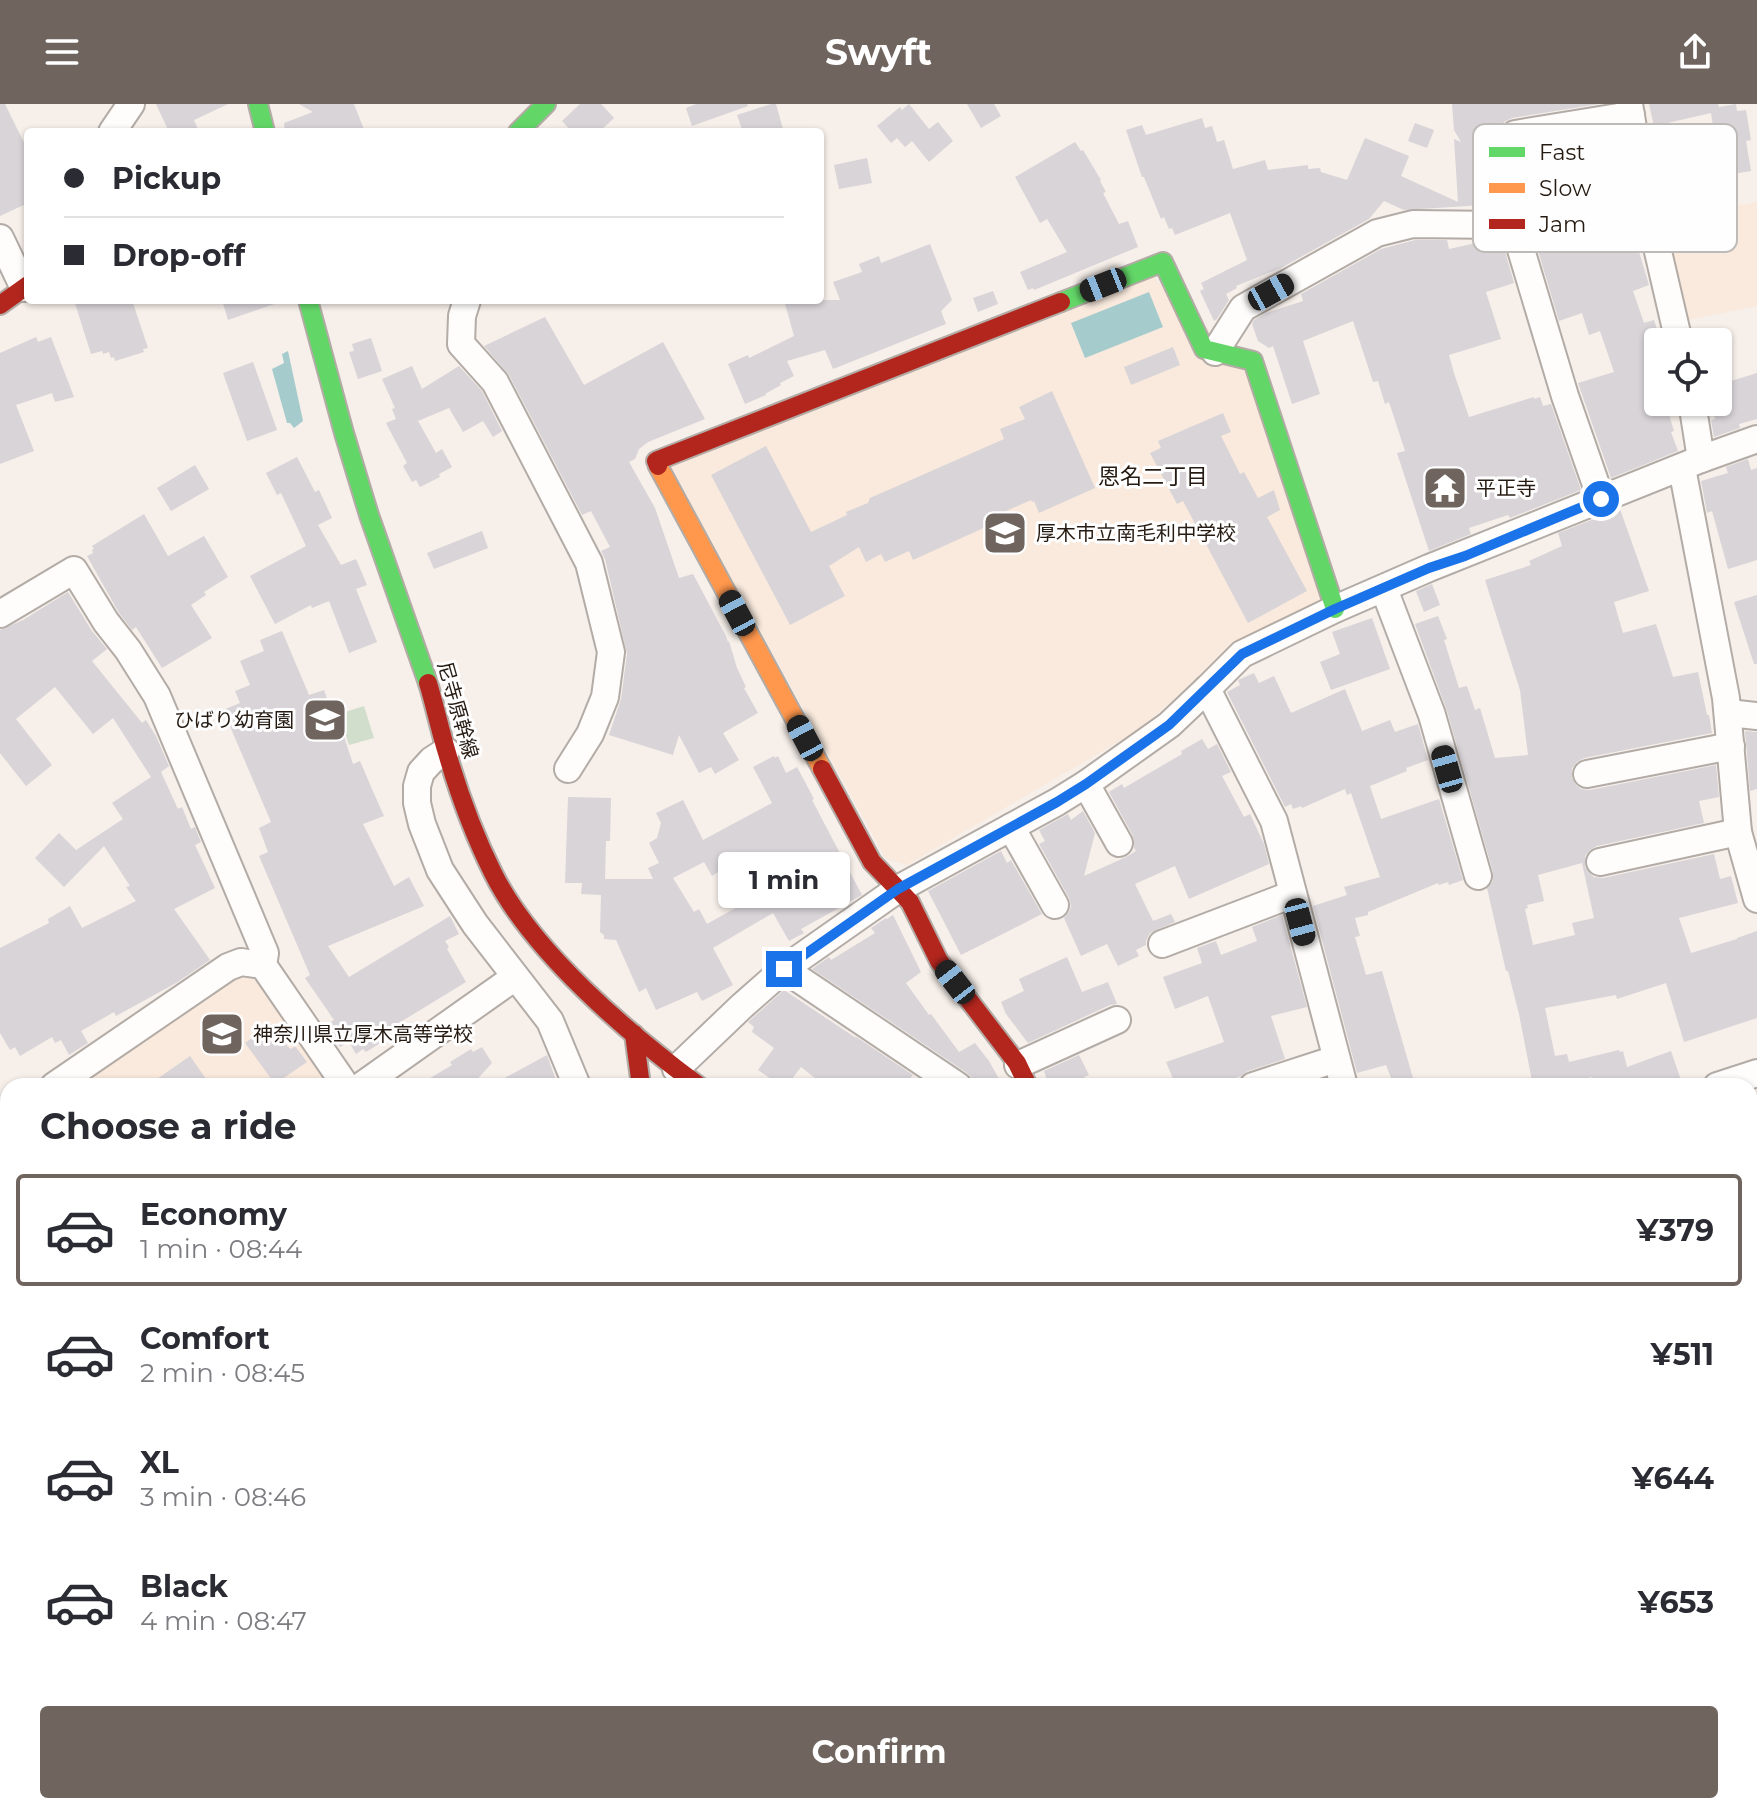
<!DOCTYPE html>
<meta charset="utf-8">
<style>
:root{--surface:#fff;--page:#f2f2f3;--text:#2b2b33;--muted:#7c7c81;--line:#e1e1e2;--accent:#6f655e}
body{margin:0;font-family:Montserrat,"Noto Sans JP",sans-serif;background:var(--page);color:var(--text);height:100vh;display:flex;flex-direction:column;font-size:30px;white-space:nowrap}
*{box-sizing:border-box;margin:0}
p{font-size:26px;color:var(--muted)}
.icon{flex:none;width:44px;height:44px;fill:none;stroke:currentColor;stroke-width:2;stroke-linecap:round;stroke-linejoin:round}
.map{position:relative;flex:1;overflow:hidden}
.details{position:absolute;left:0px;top:974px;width:1758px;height:736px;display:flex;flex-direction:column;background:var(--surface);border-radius:24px 24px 0 0;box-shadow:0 2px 6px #0004}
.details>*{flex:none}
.top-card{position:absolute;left:24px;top:24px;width:800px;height:176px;border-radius:8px;box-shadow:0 2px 6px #0004;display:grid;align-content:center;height:176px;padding:0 40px;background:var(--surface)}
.buttons{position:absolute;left:1644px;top:224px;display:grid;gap:16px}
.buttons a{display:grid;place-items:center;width:88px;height:88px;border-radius:8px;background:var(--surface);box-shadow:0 2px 6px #0004;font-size:40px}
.end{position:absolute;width:36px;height:36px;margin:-18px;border:10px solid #1a73e8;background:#fff;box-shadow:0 0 0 4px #fff}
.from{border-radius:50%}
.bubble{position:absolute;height:56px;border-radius:8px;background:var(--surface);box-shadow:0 2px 6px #0004;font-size:26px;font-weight:700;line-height:56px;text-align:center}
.car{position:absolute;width:24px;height:48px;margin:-24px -12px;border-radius:10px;box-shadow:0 0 6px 2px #0007;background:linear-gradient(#222 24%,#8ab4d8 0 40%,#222 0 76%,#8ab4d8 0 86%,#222 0)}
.top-card b{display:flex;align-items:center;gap:28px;height:76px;font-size:30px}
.top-card b+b{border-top:2px solid var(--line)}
.top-card i{width:20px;height:20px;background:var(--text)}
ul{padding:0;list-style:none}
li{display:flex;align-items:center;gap:24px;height:112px;margin:0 16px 12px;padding:0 24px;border:4px solid transparent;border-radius:8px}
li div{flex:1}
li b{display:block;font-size:30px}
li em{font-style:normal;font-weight:700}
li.current{border-color:var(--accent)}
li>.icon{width:72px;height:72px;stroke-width:1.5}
h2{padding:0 40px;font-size:36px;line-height:96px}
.action{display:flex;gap:16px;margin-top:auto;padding:16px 40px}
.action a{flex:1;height:92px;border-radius:8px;background:var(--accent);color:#fff;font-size:32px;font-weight:700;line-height:92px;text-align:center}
header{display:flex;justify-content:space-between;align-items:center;height:104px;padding:0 40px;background:var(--accent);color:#fff;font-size:36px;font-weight:700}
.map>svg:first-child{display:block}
.built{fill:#f9eadd}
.green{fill:#d2decc}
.water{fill:#a6cbcd}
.building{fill:#d9d4d8;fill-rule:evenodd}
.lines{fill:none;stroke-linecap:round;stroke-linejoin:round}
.street-casing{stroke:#b3aba5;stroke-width:30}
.fast-casing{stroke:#b3aba5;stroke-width:22}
.slow-casing{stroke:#b3aba5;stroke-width:22}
.jam-casing{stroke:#b3aba5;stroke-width:22}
.street{stroke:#fefdfc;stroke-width:26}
.fast{stroke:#63d668;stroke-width:18}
.slow{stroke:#ff974d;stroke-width:18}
.jam{stroke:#b3261e;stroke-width:18}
.route{stroke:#1a73e8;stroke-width:10}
.labels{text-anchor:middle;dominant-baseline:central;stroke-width:6;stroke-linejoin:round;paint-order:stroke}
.poi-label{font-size:20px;fill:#261b12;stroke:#fefefe;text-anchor:start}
.street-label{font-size:20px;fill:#261b12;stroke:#fefefe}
.neighbourhood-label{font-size:22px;fill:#261b12;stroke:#fefefe}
.key{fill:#fefefe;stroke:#bdbab7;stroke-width:2}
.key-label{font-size:22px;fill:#261b12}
</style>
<header><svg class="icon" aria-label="menu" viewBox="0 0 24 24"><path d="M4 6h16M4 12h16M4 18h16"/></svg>Swyft<svg class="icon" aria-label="share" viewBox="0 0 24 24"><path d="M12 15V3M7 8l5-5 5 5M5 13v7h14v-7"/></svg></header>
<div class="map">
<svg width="1757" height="1710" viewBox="0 0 1757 1710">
<rect width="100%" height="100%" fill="#f6efea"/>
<!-- built -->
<g class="built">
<polygon points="1757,98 1757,202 1682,217 1659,119 1690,113 1701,108"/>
<polygon points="1147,167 1248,262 1327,500 1230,546 1137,627 907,761 886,755 667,358"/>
<polygon points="251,869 262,878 335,982 71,982 232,870"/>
<polygon points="8,1026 8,1307 0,1295 0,1032"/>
<polygon points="1757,1429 1757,1710 1393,1710 1394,1702 1750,1702 1750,1430"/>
<polygon points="277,1702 769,1702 772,1710 283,1710"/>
</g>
<!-- green -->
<g class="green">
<polygon points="364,602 374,634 349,641 339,610"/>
<polygon points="330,1702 735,1702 737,1710 327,1710"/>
</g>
<!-- water -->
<g class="water">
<polygon points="1149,188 1163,223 1085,254 1071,219"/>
<polygon points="288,247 303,317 294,324 290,319 287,319 272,265 284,259 282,250"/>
<polygon points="8,1220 8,1290 0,1279 0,1226"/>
</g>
<!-- building -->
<g class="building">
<polygon points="0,0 5,0 28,47 28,99 0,112"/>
<polygon points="156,0 228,0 194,16 199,28 169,28"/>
<polygon points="299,0 354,0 365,28 285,28 284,19 313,8"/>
<polygon points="580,0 601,0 614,14 599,28 572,28 562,17"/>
<polygon points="696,0 747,0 748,2 692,22 686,4"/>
<polygon points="771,0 776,0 783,25 773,28 743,28 737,11"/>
<polygon points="909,0 929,25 938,18 953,37 929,58 912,37 905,43 897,34 891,39 877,22 900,3 902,6"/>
<polygon points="967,0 994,0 1001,12 981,24"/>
<polygon points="1452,0 1599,0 1512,14 1504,18 1500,24 1499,33 1503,41 1509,45 1517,46 1611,31 1611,36 1619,35 1625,71 1501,105 1500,100 1404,106 1384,97 1369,115 1281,164 1236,182 1237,184 1226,190 1229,196 1217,215 1214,217 1200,187 1204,185 1201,179 1247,156 1230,109 1175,131 1172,124 1169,125 1164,113 1161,115 1144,73 1142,73 1126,26 1142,21 1146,31 1202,14 1205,24 1212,22 1217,38 1224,36 1233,65 1265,56 1268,66 1308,61 1308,65 1320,64 1321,68 1347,76 1365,34 1409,52 1401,72 1458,98 1454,35 1461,38 1454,26"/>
<polygon points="1649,0 1718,0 1719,3 1736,0 1737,7 1746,6 1751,36 1746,37 1751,67 1725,71 1720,41 1716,42 1711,9 1654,22"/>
<polygon points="1415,19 1434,26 1427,44 1408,37"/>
<polygon points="1075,38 1081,47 1083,46 1101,76 1100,77 1106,88 1103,89 1119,120 1128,117 1138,143 1034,186 1033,184 1028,186 1020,168 1067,148 1047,115 1040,119 1015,73"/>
<polygon points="867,54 872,79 839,85 834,61"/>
<polygon points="1631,103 1637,130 1634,131 1649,181 1633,187 1644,219 1654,216 1658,229 1658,298 1663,298 1667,304 1674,327 1671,328 1678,347 1611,374 1578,279 1614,268 1600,227 1589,231 1582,209 1559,217 1533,130"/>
<polygon points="1415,136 1447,136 1449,145 1485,137 1502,137 1514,179 1486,188 1501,235 1449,251 1454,269 1469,313 1534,293 1534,295 1540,293 1543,302 1551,300 1581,386 1510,414 1508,411 1469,424 1471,430 1429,447 1397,349 1405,347 1389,298 1385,300 1378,277 1373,278 1353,217 1303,237 1320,290 1292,300 1273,242 1269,244 1258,237 1252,220 1254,216 1266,209 1303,197 1301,190 1381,145"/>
<polygon points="930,140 952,196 941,207 946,220 833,265 825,246 787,257 794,272 780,279 781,281 765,290 766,291 745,300 728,260 748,251 749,254 794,232 784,196 840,196 833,178 862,168 859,160 879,152 881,159"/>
<polygon points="993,187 998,200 978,208 973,194"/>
<polygon points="74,196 132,196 148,244 143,245 144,248 115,257 114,253 111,254 109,248 103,250 102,247 91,250"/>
<polygon points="222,196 276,196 277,199 228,216"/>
<polygon points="545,213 584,281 663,238 705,315 648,338 639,345 635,355 629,358 655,404 679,474 693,470 726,532 728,538 729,537 737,564 746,583 744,584 758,609 723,629 739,656 715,670 711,663 699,669 679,631 673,651 609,631 621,595 627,550 605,455 601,447 610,443 591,407 582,411 509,271 484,242"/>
<polygon points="36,233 38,238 51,233 74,293 55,298 52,289 16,301 34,347 0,360 0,249"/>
<polygon points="371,234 382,267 358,275 349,248 354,247 352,240"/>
<polygon points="1173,243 1180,261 1131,281 1124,263"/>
<polygon points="253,258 277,326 247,337 223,269"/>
<polygon points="412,262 422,285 459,262 482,287 502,327 493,333 483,317 463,328 449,304 418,317 436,349 442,345 452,363 439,370 440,373 420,383 416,376 412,378 403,362 407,359 386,319 396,315 392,305 395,304 382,275"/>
<polygon points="1757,269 1757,315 1739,320 1740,324 1714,333 1711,316 1715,315 1710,298 1718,298 1718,281"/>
<polygon points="1052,287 1095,384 1039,409 1034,397 1032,398 1031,396 988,415 990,421 913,456 909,447 885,458 881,450 866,458 859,443 829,462 845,492 790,521 711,371 766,342 811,428 847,411 846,408 868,399 870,394 1004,335 1000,325 1025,315 1019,303"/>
<polygon points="1223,309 1231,328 1221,332 1240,370 1244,368 1258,394 1274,386 1280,406 1267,413 1307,487 1248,519 1183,397 1177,400 1150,349 1161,344 1158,337"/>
<polygon points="297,353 315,388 319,386 332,414 318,421 341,461 356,455 367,481 356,485 377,538 349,549 329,497 312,504 311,501 275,520 250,472 306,442 281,389 277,391 266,369"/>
<polygon points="1748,355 1751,366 1757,364 1757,456 1728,465 1712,407 1707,409 1701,377 1728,369 1726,363"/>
<polygon points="195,361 209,385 171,407 157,384"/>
<path d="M1620,405l29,82 -35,11 9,31 33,-9 17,53 25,-5 9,43h2l3,18 -128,25 -7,4 -5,6v10l4,7 5,4 9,1 126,-25 3,32 -20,4 5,22 -107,23 -7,4 -5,6v10l3,6 6,5 9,1 111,-24 6,25 11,-3 7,27 -59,15 12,35 46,-14v-1l20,-7v87l-73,24 -18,-59 -49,16 -1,-4 -71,13 10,48 12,-2 2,8 50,-12 1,2 3,-1 4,16 44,-16 12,35h-76l-2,-7 -12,2 -1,-4 -41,9h-18l-14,-72 -11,-43h-2l-19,-83 6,-7v-9l-46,-161 -32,-87 23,-8 9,23 -3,1 15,48 8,-2 8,24 5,-2 15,50 33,-3 -8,-65 -35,-110 46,-15 -2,-4 33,-15 -4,-13zM1582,759l12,55 -22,5 3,12 -42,10 -8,-36 3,-1 -1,-3 17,-4 -6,-26z"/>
<polygon points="144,410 168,452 204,432 228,473 204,488 206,491 191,501 212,534 162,564 136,523 132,526 119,509 87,452 93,449 92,446 94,445 92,442"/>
<polygon points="482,427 488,444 434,465 427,449"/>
<polygon points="1432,480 1440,501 1424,508 1416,487"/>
<polygon points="68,488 92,527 107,545 92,557 142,619 146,616 156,632 169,662 161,668 178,705 182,703 191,725 195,723 201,738 195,741 215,784 174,805 210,856 176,879 116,912 114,908 81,927 88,939 69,951 61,936 55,939 52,933 20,952 15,943 10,946 0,929 0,844 49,819 48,815 70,802 82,824 136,797 126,783 130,782 104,742 64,783 35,754 59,729 76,746 123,715 112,699 151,673 113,614 93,630 55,583 16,615 52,661 26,682 0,649 0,526 23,516"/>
<polygon points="1757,491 1757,560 1754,560 1734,498"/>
<polygon points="1372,514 1390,565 1331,586 1320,558 1340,550 1332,528"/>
<polygon points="282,527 309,591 324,586 329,600 333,599 353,660 360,657 372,685 384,712 363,720 394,782 409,773 424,802 328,842 349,873 450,812 459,830 445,837 449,843 447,845 466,878 381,930 385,936 366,948 363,945 356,950 349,938 340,943 326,921 334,916 305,874 310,871 259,752 268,748 259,724 271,718 223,606 240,599 235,587 250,581 240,557 264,547 260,536"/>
<polygon points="1254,569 1259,579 1274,572 1291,609 1345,585 1362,627 1390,616 1395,628 1418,620 1428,656 1406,664 1407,667 1370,682 1381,715 1439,695 1463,776 1449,781 1448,778 1439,781 1438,779 1368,808 1368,811 1355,814 1360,832 1355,833 1366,871 1382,867 1413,974 1393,979 1386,961 1357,969 1313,802 1347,791 1344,783 1380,773 1351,689 1347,691 1345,685 1302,704 1301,702 1293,705 1291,700 1285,703 1227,588 1240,581 1238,576"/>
<polygon points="1745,627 1757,628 1757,685 1750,687"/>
<polygon points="1202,635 1208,645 1217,640 1231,668 1222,672 1244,713 1250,710 1264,740 1269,760 1189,795 1175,762 1135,780 1153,817 1171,810 1175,818 1150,829 1146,837 1146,841 1136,846 1139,852 1118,862 1107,840 1081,852 1064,814 1069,808 1071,802 1069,794 1039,740 1045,737 1039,726 1068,710 1071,716 1083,707 1095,729 1084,772 1126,753 1136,747 1134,744 1133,732 1109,688 1122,680 1124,684 1182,650 1181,647"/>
<path d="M774,652l1,2 3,-2 8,17 11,-6 17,32 -2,1 50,95 -61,34 3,4 -15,8 -16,-28 -60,35 20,37 -31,16 -5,-9 -41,18 -10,-22 -7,4 -23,-52 -12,-1v-4l-4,-3 1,-37 -20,-1 1,-11h-17l3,-86 43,1 -1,43h-4l-1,38h48l-5,-11 11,-5 -10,-20 8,-5 4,-15 -5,-10 27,-13 20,40 69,-37 -19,-36zM704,758l8,14 8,-5 19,35 -32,18 -8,-15 -5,3 -21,-34z"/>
<polygon points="1001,747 1007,759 1011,756 1042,810 961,851 928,787"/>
<polygon points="893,811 921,868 906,879 929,911 931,910 959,948 975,939 989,957 1003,982 974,982 972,974 967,969 812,865 829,853 831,856 875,829 871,824 886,814 887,815"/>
<polygon points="1282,811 1307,903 1271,912 1285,955 1248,967 1241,972 1211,982 1179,982 1177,976 1174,977 1166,958 1224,938 1208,892 1175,905 1163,873 1202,859 1197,844 1216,837 1221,851 1257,837 1252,823"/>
<polygon points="1067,853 1082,888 1108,878 1117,900 1110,901 1028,939 1006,910 1001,898 1024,887 1019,875"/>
<polygon points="784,886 856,934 855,932 913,971 904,982 825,982 801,963 792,975 781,982 758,966 774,944 752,928 754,923 748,918"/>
<polygon points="271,920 288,943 291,945 295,942 307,958 275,980 245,939"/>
<polygon points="482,943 492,959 471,982 417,982 452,961 450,958 471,945 473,948"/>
<polygon points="547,951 558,982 490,982"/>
<polygon points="1079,951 1089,971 1084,973 1085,976 1072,982 1049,982 1044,967"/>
<polygon points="190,952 211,982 147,982"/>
</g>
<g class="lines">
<!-- street casing -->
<g class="street-casing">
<g id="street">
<polyline points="1629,0 1643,83 1679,238"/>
<polyline points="112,28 131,0"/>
<polyline points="1515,30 1631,11"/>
<polyline points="1513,119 1565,292 1601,395"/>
<polyline points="0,134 24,184"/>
<polyline points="467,196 462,212 461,240 495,278 589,459 611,548 605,593 590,630 568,665"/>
<polyline points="1215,248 1243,204 1377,129 1413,120 1500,121 1513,119 1643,83"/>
<polyline points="1692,298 1701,355"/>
<polyline points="1682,364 1726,594 1738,728 1757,795"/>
<polyline points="1384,485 1432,611 1478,772"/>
<polyline points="0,510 74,466 106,518 128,546 157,592 265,849 263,861"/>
<polyline points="1207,585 1274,717 1344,982"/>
<polyline points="1728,609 1757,612"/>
<polyline points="446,647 432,656 421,668 417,682 417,699 422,720 440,766 475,820 550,917 577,982"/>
<polyline points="1587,670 1731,642"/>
<polyline points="1086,680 1119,739"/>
<polyline points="1011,723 1055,801"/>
<polyline points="1600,758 1738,728"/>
<polyline points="1162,840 1293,790"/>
<polyline points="784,865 958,982"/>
<polyline points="1018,961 1117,916"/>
<polyline points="676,965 742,902 784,865 898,785 1057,698 1086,680 1169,621 1207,585 1242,550 1335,505 1429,464 1701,355 1757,335"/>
<polyline points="54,982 228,863 241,858 263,861 346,982"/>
<polyline points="361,982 515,873"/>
<polyline points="1253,982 1336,955"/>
<polyline points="1717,982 1757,969"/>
<polyline points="0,1020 8,1015"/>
<polyline points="1750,1106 1757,1097"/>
<polyline points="0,1312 8,1324"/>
<polyline points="0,1501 8,1495"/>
<polyline points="119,1702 123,1710"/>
<polyline points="267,1702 271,1710"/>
<polyline points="1030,1702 1033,1710"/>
</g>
</g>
<!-- fast casing -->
<g class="fast-casing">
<g id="fast">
<polyline points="258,0 265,28"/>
<polyline points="518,28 546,0"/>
<polyline points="308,196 344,329 369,411 428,579"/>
<polyline points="1061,198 1163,158 1204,245 1253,257 1335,505"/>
<polyline points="1750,1325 1757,1325"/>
</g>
</g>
<!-- slow casing -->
<g class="slow-casing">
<polyline id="slow" points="658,362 822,665"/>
</g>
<!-- jam casing -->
<g class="jam-casing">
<g id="jam">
<polyline points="0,201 28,181"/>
<polyline points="658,362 656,357 1061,198"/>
<path d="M428,579c7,23 12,47 19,70 12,41 27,82 46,120 39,79 136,161 206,213"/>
<polyline points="822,665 872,758 910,798 939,857 1017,959 1028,982"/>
<polyline points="634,930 641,982"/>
<polyline points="801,1702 804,1710"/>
<polyline points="1380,1702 1382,1710"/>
</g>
</g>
<!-- street -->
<use href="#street" class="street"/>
<!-- fast -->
<use href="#fast" class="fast"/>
<!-- slow -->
<use href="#slow" class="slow"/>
<!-- jam -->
<use href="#jam" class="jam"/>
</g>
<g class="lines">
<!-- route -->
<polyline class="route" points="784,865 898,785 1057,698 1086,680 1169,621 1242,550 1335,505 1429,464 1465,452 1601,395"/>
</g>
<!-- icons -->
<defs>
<g id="temple-square" transform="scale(2.3)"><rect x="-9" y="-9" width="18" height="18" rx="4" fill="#6f655e" stroke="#fefefe"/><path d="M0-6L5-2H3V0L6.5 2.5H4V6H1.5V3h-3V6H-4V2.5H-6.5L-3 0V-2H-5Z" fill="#fff"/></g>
<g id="school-square" transform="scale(2.3)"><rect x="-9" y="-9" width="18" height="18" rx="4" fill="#6f655e" stroke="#fefefe"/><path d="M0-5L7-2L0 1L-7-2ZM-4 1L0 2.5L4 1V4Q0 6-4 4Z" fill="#fff"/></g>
</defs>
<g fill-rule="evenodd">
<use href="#temple-square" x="1445" y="384"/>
<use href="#school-square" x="1005" y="429"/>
<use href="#school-square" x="325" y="616"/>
<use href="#school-square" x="222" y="930"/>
</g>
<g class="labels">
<!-- poi labels -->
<g class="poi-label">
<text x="1476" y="384">平正寺</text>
<text x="1036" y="429">厚木市立南毛利中学校</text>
<text x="294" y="616" text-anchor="end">ひばり幼育園</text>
<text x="253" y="930">神奈川県立厚木高等学校</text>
</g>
<!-- street labels -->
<g class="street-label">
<text transform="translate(458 606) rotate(74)">尼寺原幹線</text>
</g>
<!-- neighbourhood labels -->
<g class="neighbourhood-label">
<text x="1153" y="372">恩名二丁目</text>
</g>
</g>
<!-- legend -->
<rect x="1473" y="20" width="264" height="128" rx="12" class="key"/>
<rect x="1489" y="43" width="36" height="10" fill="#63d668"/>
<rect x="1489" y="79" width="36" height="10" fill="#ff974d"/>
<rect x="1489" y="115" width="36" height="10" fill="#b3261e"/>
<g class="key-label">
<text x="1539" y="56">Fast</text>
<text x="1539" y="92">Slow</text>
<text x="1539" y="128">Jam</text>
</g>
</svg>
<div class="buttons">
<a><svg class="icon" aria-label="locate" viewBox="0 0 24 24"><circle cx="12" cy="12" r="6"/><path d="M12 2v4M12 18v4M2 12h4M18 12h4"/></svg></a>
</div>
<i class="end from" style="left:1601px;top:395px"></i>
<i class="end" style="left:784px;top:865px"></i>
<div class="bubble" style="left:718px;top:748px;width:132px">1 min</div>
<i class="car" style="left:1103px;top:181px;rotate:248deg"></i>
<i class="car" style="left:1271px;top:188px;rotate:61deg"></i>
<i class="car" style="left:737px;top:509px;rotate:332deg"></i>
<i class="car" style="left:805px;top:634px;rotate:332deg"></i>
<i class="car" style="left:1447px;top:665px;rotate:344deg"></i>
<i class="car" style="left:1300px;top:818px;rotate:165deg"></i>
<i class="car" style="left:955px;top:878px;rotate:322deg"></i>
<div class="top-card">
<b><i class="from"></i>Pickup</b>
<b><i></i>Drop-off</b>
</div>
<section class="details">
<h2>Choose a ride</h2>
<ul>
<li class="current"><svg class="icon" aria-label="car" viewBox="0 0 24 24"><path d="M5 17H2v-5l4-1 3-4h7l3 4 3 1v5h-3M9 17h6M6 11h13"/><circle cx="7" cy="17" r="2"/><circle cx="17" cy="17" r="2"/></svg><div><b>Economy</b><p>1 min · 08:44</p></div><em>¥379</em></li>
<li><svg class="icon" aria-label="car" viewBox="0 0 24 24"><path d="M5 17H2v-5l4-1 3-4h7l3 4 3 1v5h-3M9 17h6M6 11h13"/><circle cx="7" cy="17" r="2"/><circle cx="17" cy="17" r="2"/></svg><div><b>Comfort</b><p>2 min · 08:45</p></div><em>¥511</em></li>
<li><svg class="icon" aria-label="car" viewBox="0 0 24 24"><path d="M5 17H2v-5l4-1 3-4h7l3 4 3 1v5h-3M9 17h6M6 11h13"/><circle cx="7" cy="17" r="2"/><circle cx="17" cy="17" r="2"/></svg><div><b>XL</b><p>3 min · 08:46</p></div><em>¥644</em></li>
<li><svg class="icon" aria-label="car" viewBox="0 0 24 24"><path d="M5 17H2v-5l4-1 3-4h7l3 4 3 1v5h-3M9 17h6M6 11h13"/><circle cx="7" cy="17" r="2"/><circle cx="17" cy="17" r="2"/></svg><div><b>Black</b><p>4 min · 08:47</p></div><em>¥653</em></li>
</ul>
<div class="action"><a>Confirm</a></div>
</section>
</div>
